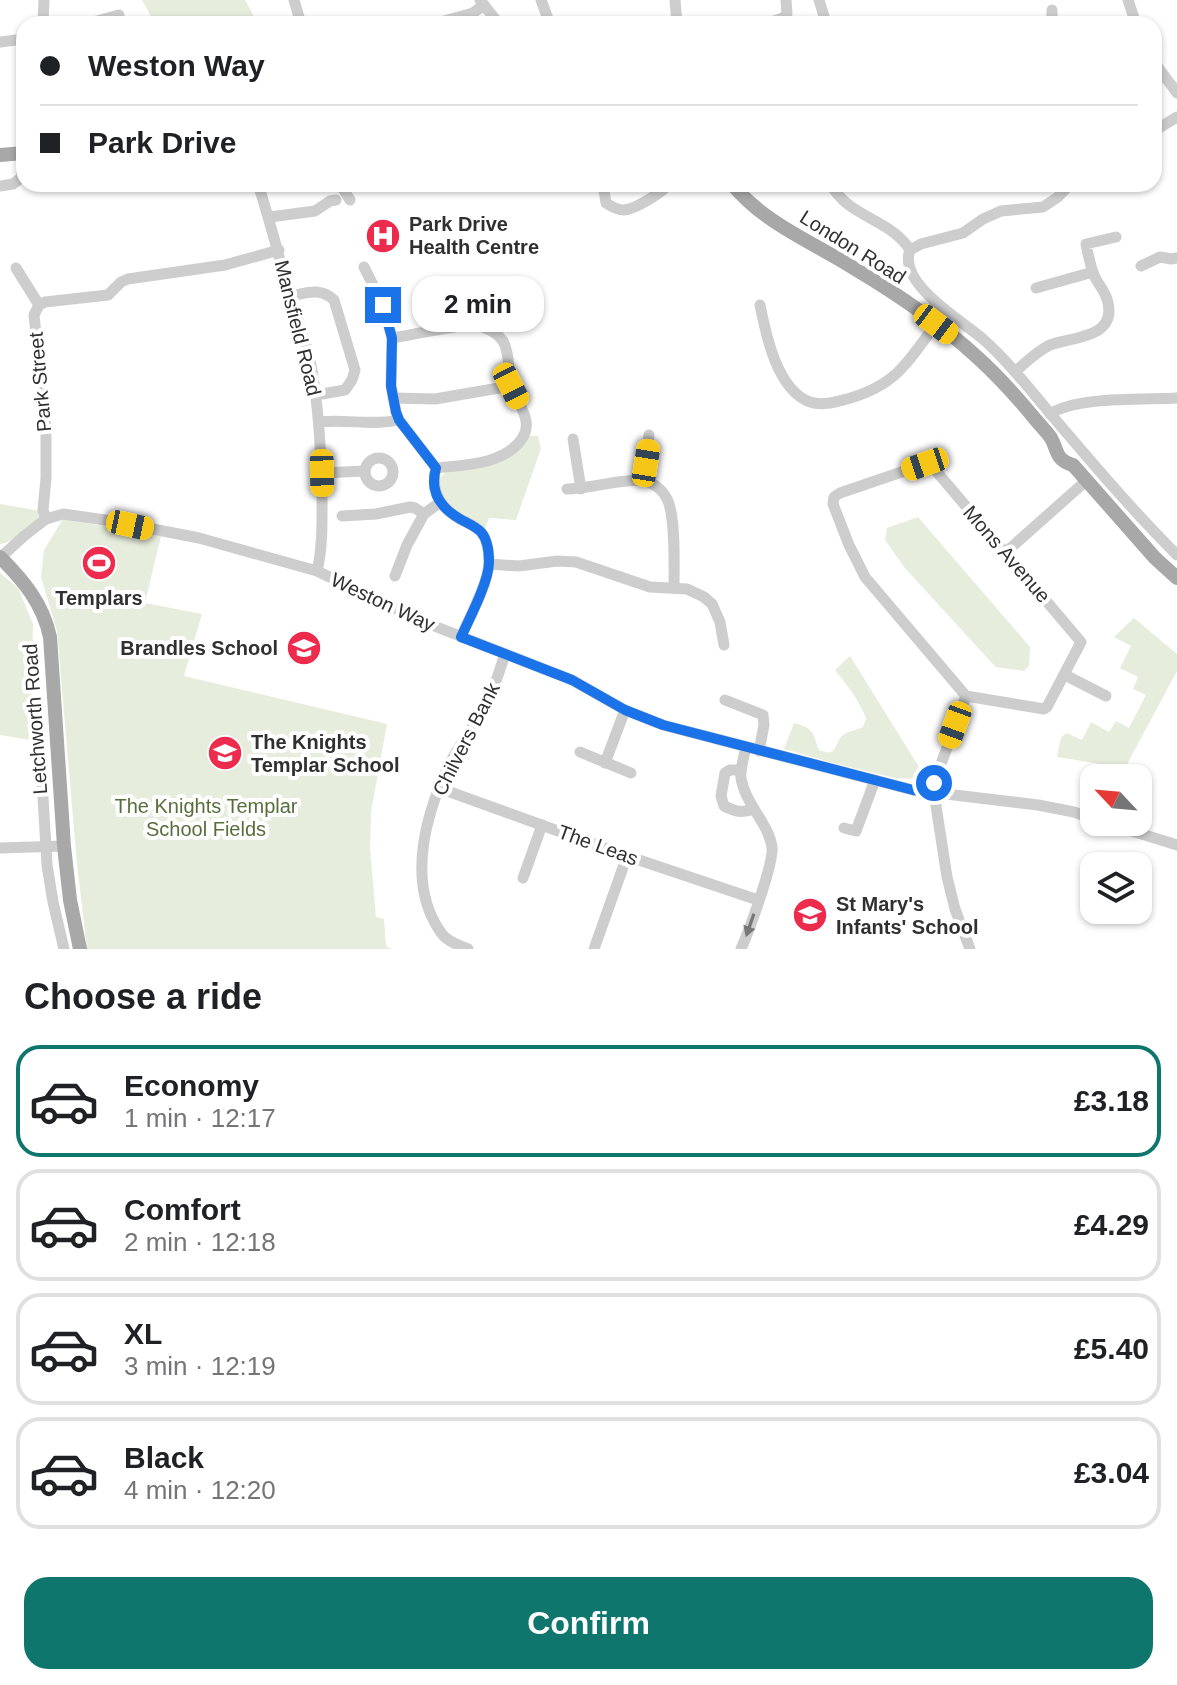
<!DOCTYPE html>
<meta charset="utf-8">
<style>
:root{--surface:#fff;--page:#f2f2f2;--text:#202124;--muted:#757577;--line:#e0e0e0;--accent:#0f766e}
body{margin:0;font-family:Arial,sans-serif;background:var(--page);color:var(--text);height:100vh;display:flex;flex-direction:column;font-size:30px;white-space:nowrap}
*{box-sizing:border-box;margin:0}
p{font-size:26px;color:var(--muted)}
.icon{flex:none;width:44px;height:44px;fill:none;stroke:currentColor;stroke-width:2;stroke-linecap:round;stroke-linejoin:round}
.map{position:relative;height:949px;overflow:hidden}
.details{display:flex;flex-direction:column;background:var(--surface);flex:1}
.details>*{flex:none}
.top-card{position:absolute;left:16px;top:16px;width:1146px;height:176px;border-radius:24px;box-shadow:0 2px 6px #0004;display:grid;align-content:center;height:176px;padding:0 24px;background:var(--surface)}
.needle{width:52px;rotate:296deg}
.fabs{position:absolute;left:1080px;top:764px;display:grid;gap:16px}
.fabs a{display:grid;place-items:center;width:72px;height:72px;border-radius:16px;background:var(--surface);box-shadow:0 2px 6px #0004;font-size:40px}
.end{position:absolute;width:36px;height:36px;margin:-18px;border:10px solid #1a73e8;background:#fff;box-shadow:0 0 0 4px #fff}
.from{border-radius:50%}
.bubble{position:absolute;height:56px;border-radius:24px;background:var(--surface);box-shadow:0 2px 6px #0004;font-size:26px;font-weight:700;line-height:56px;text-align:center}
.car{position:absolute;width:24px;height:48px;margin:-24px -12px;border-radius:10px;box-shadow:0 0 6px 2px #0007;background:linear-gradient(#f5c518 24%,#345 0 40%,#f5c518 0 76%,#345 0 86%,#f5c518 0)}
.top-card b{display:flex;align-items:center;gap:28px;height:76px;font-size:30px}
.top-card b+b{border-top:2px solid var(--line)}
.top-card i{width:20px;height:20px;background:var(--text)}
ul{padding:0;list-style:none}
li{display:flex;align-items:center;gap:24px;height:112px;margin:0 16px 12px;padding:0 8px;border:4px solid var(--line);border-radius:24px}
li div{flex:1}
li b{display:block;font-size:30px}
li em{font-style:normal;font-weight:700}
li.active{border-color:var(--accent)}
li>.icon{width:72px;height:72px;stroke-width:1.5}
h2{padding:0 24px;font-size:36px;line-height:96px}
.button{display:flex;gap:16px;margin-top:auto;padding:16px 24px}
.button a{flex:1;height:92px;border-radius:24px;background:var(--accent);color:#fff;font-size:32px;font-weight:700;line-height:92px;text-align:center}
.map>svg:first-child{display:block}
.green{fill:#e7eddd}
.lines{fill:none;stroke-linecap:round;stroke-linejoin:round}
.minor{stroke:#cdcdcd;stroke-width:11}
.major{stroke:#a8a8a8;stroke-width:14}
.oneway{fill:#777}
.route{stroke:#1a73e8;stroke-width:10}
.labels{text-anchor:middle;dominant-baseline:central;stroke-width:8;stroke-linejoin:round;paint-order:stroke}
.poi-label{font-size:20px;font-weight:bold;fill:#303030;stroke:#fff;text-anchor:start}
.street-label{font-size:20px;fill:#303030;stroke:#fff}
.park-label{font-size:20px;fill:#576e3b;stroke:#fff}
</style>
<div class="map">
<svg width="1177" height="949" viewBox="0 0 1177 949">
<rect width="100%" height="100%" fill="#fff"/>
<!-- green -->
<g class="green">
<polygon points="142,0 245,0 258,24 155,24"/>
<polygon points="530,436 538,436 541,449 516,520 489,518 485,529 460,514 444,500 438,481 446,471 524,444"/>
<path d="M0,504l41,7 1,6c-13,8 -28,26 -42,27z"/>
<polygon points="918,517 1030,647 1029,666 1024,671 996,667 990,661 904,567 885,540 887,528"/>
<polygon points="63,519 161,536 145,603 202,614 184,676 387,724 371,812 370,848 376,917 384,919 386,946 392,949 87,949 77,864 57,631 41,577 44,550"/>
<polygon points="0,573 18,588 33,624 30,740 0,735"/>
<polygon points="1134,618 1177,654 1177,671 1125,768 1057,757 1061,737 1067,733 1082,740 1091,722 1109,732 1116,721 1129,728 1146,695 1133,689 1138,677 1120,668 1131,646 1114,637"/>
<path d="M850,656l74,119 -7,4 -22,-1 -58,-14 -53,-15 10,-26c22,6 18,10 25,27 20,8 14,-7 24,-15 5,-4 14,-5 20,-8l3,-9c-7,-18 -19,-33 -31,-48z"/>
</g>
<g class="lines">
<!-- minor -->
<g class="minor">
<polyline points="294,0 301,24"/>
<polyline points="480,0 499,24"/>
<polyline points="541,0 550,24"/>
<polyline points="675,0 677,24"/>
<polyline points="819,0 826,23"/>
<polyline points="1128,0 1136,24"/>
<polyline points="1052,10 1052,24"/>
<polyline points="768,23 783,18 787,14 786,0"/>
<polyline points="43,24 44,0"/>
<polyline points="86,24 119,15"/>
<polyline points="433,24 473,13 484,5"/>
<polyline points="0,42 24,39"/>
<polyline points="1154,62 1177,93"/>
<polyline points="1154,131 1177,117"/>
<path d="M258,184c12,37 21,74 32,111 7,24 16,46 21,70 8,42 10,85 11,128 0,26 1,53 -5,78"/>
<polyline points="340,184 350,200"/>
<path d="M603,184l3,19c6,4 11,7 18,7 12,-1 37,-17 45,-26"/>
<path d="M831,184c16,33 60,35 79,66 -13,34 53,71 74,90 26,23 47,51 70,78 40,47 79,93 123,137"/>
<polyline points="0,186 13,184 21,178 24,159"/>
<polyline points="270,217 315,211 330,201 336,200"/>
<polyline points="910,250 921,244 963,233 983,219 1001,211 1043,207 1058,197 1070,184"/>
<polyline points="1141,266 1160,257 1171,259 1177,258"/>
<path d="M364,267l19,38 9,33 -1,48 5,26 3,8 37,48c-6,24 5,40 24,51 7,4 16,7 21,13 7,8 8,20 8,30 0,20 -20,56 -28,75"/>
<polyline points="16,268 39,305"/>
<polyline points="1036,288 1093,272"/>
<path d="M290,296c17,-3 30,-9 44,4l21,70 -3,10 -7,10 -29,5"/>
<path d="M760,305c6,30 17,85 50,97 12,4 25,0 37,-3 18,-5 36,-13 50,-26 15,-14 26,-32 39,-49"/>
<path d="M392,338c21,-3 73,-16 91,-11 8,3 15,7 20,14 7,13 5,28 8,42 4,20 25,37 10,57 -18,25 -58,25 -85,28"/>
<path d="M1015,372c10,-9 22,-21 35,-27 22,-8 66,-7 58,-42 -2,-12 -10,-18 -14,-28 -4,-10 -6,-21 -8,-31l30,-7"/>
<polyline points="393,398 435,399 511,386"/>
<path d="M1050,414c27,-18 93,-14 127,-16"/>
<path d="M319,422c27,-3 54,4 80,-2"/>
<polyline points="573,439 581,489"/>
<circle cx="379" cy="472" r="14"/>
<polygon points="925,464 931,465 1081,642 1047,707 1044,709 966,696 865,577 849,545 833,504 834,497 840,493"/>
<polyline points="322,473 365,471"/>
<polyline points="643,481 649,435"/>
<path d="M567,489c24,0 55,-11 76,-8 10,1 20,9 24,18 9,17 7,69 7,89"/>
<polyline points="342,516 376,514 410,507 415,508 424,514 439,503"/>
<polyline points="46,519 43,510 46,478 46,429 34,315 39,305 45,302 108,295 121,282 128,279 225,265 279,250"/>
<polyline points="1006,552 1087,480"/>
<polyline points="0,558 24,536 46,519 63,514 112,521 199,538 317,571 424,622 572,680 625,710 663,725 913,790 1038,805 1074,812 1094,819"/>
<polyline points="489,564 519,566 557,561 576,562 650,587 687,589 704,597 712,604 720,622 724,645"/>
<polyline points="395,576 407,545 424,514"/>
<polyline points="1065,675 1106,696"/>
<polyline points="966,696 934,783 934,793 947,877 955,909 970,949"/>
<polyline points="725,700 763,715 764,725 759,751"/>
<polyline points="40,747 47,865 53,902 64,949"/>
<polyline points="580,752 631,773"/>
<polyline points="605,763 625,710"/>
<path d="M741,770h-11l-5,3 -4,23 3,10c12,6 18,7 30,3"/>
<polyline points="439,788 627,856 758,900"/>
<polyline points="1103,822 1177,845"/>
<polyline points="844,828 856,831 875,780"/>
<polyline points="0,848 64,846"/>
<polyline points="523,878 542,825"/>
<path d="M468,949c-8,-3 -16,-6 -22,-11 -5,-4 -8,-10 -11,-15 -26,-47 -9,-108 12,-154 11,-24 29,-45 41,-69 7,-14 12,-30 17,-46"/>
<polyline points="594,949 627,856"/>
<path d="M741,949c8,-18 33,-86 31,-102 -4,-25 -27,-43 -31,-69 -1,-10 3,-21 5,-31"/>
</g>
<!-- major -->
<g class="major">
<polyline points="0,155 24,153"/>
<path d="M732,184c32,39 78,57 120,83 42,25 89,57 125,90 21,19 40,40 58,62 5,6 12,13 16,19 7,12 4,22 22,27l82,93 22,20"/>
<path d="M0,557c24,24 43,47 50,80l14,209 6,54 10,49"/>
</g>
</g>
<!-- one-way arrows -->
<defs><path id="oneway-solid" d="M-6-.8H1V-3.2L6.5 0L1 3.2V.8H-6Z" transform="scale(2)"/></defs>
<use class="oneway" href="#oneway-solid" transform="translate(750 925) rotate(109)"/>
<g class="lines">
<!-- route -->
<path class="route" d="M383,305l9,33 -1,48 5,26 3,8 37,48c-7,24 5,40 24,51 7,4 15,7 21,13 7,8 8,20 8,30 0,19 -19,56 -28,75l111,43 53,30 38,15 250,65 21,3v-10"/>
</g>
<!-- icons -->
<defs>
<g id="hospital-disc" transform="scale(1.8)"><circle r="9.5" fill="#ed2b4c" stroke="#fff"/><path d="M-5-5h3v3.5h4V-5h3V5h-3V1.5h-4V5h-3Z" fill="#fff"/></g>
<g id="stadium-disc" transform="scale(1.8)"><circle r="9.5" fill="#ed2b4c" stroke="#fff"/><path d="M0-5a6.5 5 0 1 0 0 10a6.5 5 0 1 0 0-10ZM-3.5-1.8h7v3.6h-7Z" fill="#fff"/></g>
<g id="school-disc" transform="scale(1.8)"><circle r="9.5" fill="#ed2b4c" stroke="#fff"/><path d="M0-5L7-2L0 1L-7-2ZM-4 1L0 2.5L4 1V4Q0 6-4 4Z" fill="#fff"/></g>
</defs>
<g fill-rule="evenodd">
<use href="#hospital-disc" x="383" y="236"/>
<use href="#stadium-disc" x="99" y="563"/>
<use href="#school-disc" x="304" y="648"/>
<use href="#school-disc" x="225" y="753"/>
<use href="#school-disc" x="810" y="915"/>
</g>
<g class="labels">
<!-- poi labels -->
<g class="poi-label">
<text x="409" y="224">Park Drive<tspan x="409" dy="23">Health Centre</tspan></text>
<text x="99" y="598" text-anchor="middle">Templars</text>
<text x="278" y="648" text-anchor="end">Brandles School</text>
<text x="251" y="742">The Knights<tspan x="251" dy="23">Templar School</tspan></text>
<text x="836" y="904">St Mary's<tspan x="836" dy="23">Infants' School</tspan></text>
</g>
<!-- street labels -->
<g class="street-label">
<text transform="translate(853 247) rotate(32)">London Road</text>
<text transform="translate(298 328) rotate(76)">Mansfield Road</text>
<text transform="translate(40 382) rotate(-95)">Park Street</text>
<text transform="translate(1007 554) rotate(49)">Mons Avenue</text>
<text transform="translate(383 602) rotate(25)">Weston Way</text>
<text transform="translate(35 719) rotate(-94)">Letchworth Road</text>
<text transform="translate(466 739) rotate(-63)">Chilvers Bank</text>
<text transform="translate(598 845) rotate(20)">The Leas</text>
</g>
<!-- park labels -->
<g class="park-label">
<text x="206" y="806">The Knights Templar<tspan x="206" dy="23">School Fields</tspan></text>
</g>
</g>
</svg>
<div class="fabs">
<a><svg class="needle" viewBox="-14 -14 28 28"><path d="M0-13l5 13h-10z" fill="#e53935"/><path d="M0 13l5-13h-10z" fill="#757577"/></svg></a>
<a><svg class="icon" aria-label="layers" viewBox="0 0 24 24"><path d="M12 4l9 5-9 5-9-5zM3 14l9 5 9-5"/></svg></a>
</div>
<i class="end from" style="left:934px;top:783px"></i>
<i class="end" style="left:383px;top:305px"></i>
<div class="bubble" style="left:412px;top:276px;width:132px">2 min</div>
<i class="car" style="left:936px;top:324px;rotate:127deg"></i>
<i class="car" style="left:511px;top:386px;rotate:153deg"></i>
<i class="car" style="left:646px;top:463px;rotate:9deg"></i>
<i class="car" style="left:925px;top:464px;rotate:251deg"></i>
<i class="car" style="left:322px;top:473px;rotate:179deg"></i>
<i class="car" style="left:130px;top:525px;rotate:102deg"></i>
<i class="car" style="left:955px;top:725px;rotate:200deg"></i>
<div class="top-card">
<b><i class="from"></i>Weston Way</b>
<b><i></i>Park Drive</b>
</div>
</div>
<section class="details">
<h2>Choose a ride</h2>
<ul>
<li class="active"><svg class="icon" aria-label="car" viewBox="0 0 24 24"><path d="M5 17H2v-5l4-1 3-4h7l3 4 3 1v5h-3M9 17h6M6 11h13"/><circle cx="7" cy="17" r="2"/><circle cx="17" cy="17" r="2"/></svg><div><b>Economy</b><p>1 min · 12:17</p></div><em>£3.18</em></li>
<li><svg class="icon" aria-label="car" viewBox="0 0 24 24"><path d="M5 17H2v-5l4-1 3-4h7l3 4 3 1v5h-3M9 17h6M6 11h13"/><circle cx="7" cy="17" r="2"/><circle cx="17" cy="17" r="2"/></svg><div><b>Comfort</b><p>2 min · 12:18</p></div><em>£4.29</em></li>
<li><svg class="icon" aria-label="car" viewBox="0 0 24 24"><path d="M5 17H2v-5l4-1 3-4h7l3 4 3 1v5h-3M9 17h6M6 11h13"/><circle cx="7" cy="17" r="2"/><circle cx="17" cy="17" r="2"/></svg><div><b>XL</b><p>3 min · 12:19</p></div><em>£5.40</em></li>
<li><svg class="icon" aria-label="car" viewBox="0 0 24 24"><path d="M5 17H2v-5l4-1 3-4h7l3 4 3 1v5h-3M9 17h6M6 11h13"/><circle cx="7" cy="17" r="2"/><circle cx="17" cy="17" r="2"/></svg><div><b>Black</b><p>4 min · 12:20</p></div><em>£3.04</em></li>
</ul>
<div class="button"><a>Confirm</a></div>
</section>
